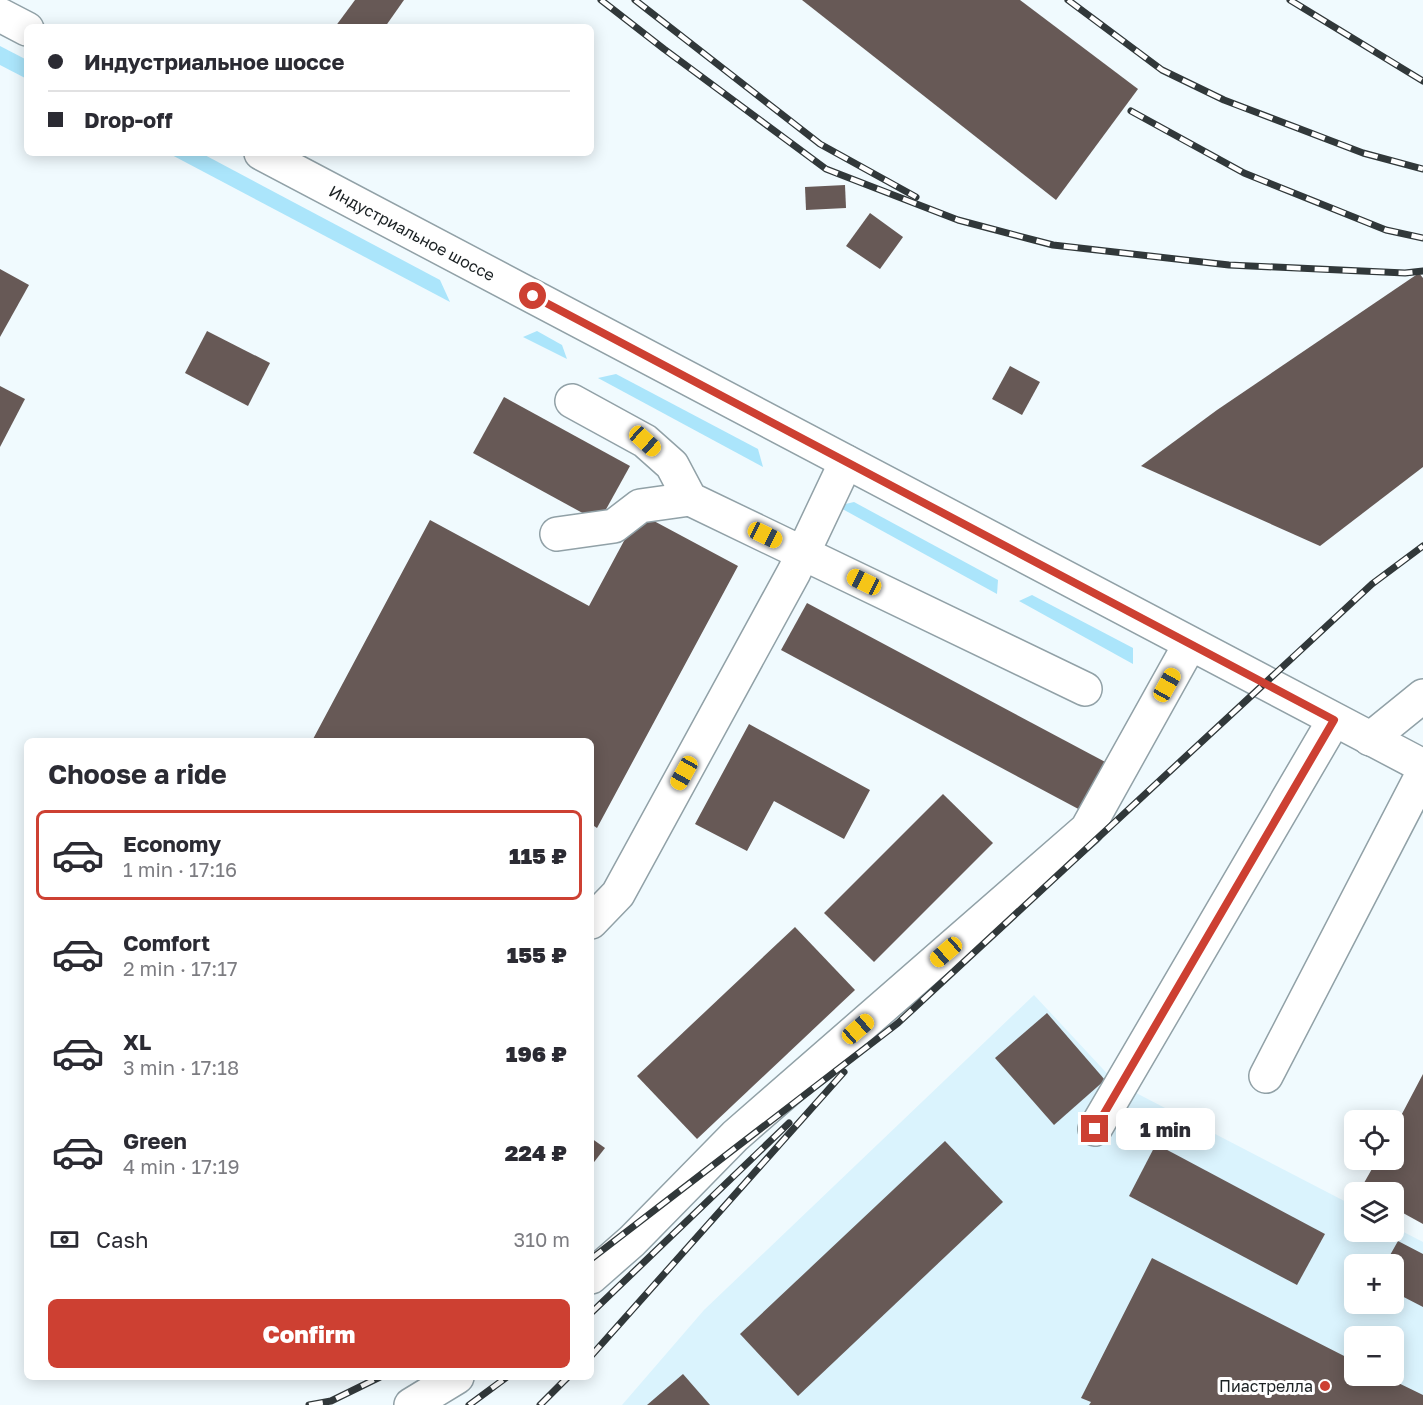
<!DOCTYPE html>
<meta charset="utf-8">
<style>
:root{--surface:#fff;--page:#f7f7f7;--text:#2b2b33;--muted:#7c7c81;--line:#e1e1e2;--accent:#cd4032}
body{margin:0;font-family:"Golos Text",sans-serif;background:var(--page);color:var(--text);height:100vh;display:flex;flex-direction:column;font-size:22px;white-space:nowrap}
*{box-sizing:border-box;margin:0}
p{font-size:20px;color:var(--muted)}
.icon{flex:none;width:33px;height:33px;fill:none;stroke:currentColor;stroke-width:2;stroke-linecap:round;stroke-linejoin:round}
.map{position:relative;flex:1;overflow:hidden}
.drawer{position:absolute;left:24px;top:738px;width:570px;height:642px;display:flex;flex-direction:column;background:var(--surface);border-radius:9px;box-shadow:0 3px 15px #0003}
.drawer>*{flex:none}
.top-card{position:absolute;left:24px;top:24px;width:570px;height:132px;border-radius:9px;box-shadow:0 3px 15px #0003;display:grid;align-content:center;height:132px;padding:0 24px;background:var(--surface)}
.fabs{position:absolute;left:1344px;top:1110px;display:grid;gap:12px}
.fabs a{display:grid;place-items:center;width:60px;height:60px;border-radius:9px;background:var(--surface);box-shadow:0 3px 15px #0003;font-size:30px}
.end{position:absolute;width:27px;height:27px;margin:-14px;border:8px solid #cd4032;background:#fff;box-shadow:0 0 0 3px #fff}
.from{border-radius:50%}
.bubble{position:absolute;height:42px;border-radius:9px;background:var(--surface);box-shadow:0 3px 15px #0003;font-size:20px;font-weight:800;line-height:42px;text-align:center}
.car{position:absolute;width:18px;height:36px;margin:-18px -9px;border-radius:8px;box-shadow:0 0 4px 2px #0007;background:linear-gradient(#f5c518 24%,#345 0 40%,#f5c518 0 76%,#345 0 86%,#f5c518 0)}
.top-card b{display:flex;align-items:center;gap:21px;height:57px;font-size:22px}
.top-card b+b{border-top:2px solid var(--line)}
.top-card i{width:15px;height:15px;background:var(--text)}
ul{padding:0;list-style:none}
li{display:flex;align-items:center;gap:18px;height:90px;margin:0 12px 9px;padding:0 12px;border:3px solid transparent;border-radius:9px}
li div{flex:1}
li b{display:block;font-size:22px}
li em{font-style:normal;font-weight:800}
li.selected{border-color:var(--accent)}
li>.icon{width:54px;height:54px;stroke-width:1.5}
h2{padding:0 24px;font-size:27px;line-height:72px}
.pay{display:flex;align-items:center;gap:15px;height:66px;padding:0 24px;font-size:22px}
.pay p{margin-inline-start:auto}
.button{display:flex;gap:12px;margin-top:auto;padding:12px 24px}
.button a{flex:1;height:69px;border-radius:9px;background:var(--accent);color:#fff;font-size:24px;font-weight:800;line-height:69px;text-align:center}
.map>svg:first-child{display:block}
.built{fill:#daf3fd;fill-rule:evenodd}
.green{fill:#abe5fb}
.building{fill:#675956}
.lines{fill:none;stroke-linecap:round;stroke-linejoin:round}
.minor-casing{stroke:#91a1a7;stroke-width:36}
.minor{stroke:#fff;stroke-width:33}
.rail-casing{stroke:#31383a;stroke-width:7}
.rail{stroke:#fff;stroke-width:4.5;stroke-dasharray:14;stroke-linecap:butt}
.route{stroke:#cd4032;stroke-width:8}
.poi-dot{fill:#cd4032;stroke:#fff;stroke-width:2}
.labels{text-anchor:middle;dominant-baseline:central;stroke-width:6;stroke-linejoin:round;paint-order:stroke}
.street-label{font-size:16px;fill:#1b2123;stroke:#fff}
.poi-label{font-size:16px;fill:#1b2123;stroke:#fff;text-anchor:end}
</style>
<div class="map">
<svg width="1423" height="1405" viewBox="0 0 1423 1405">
<rect width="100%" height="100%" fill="#f0fafe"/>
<!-- built -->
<path class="built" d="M1034,995l81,87 239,124v26h40v-5l29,15v163h-801l82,-95zM1354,1264h40v40h-40zM1354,1336h40v40h-40z"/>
<!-- green -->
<g class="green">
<polygon points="0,46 27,60 27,79 0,65"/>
<polygon points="168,153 201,153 440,280 450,302"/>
<polygon points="537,331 562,345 567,359 523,337"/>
<polygon points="616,374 758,449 763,467 598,378"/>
<polygon points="854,502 998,580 997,594 837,506"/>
<polygon points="1032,595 1133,648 1133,664 1019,601"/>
</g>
<!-- building -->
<g class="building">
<polygon points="355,0 404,0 385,27 335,27"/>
<polygon points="802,0 1020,0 1138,89 1056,200"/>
<polygon points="845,185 846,208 806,210 805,187"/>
<polygon points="870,213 903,237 880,269 846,246"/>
<polygon points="0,269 29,285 0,337"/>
<polygon points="1419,273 1423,278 1423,467 1320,546 1141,466 1217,410"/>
<polygon points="207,331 270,363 248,406 185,373"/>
<polygon points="1010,366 1040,382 1022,415 992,399"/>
<polygon points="0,386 25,399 0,447"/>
<polygon points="504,397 630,466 599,522 473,453"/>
<polygon points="639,513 738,566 597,828 591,824 591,741 312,741 430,520 589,606"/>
<polygon points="807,603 1109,764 1084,812 781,650"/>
<polygon points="749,724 870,790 844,839 774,801 747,851 695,824"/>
<polygon points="943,794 993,843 874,962 824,913"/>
<polygon points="795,927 855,990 697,1139 637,1076"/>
<polygon points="1047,1013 1105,1080 1054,1125 995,1058"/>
<polygon points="1423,1074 1423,1224 1394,1208 1394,1192 1365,1192 1360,1190 1377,1160 1394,1160 1394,1129"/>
<polygon points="591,1138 605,1148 591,1166"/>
<polygon points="945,1141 1003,1202 798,1396 740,1334"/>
<polygon points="1156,1144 1325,1234 1297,1285 1129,1196"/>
<polygon points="1398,1241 1423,1254 1423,1307 1394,1292 1394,1264 1385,1264"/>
<polygon points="1152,1258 1354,1361 1354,1376 1384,1376 1423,1395 1423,1405 1089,1405 1091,1402 1081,1398"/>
<polygon points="683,1374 710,1405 647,1405"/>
</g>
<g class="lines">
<!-- minor casing -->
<g class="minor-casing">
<g id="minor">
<polyline points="0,15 27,29"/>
<polyline points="261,153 1423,766"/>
<polyline points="572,401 645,441 672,465 690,499 1085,689"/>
<polyline points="557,534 614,526 640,506 690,499"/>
<polyline points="1370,739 1423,696"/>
<polyline points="591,922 618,894 794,572 846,462"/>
<polyline points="1266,1076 1423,773"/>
<polyline points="1095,1129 1334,720"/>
<polyline points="591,1277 632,1241 735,1136 1087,829 1190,644"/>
<polyline points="411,1405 457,1377"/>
</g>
</g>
<!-- minor -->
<use href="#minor" class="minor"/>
<!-- rail casing -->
<g class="rail-casing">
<g id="rail">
<polyline points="601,0 664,49 826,169 958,220 1053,245 1229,265 1405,273 1423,271"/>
<polyline points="635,0 820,144 916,197"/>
<polyline points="1068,0 1162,70 1224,100 1363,153 1423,169"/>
<polyline points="1290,0 1423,81"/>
<polyline points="1131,111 1244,173 1386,230 1423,238"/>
<polyline points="591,1259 898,1023 1372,584 1423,546"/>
<polyline points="591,1313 789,1123"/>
<polyline points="591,1356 844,1072"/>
<polyline points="309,1405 331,1401 380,1377"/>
<polyline points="469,1405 507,1377"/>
<polyline points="540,1405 568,1377"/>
</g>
</g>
<!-- rail -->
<use href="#rail" class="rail"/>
</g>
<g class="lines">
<!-- route -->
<polyline class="route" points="533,296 1334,720 1095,1129"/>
</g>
<!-- markers -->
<circle class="poi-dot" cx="1325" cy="1386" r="6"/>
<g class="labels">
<!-- street labels -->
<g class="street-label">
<text transform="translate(412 233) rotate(28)">Индустриальное шоссе</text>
</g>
<!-- poi labels -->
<g class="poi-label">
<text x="1313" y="1386">Пиастрелла</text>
</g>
</g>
</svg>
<div class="fabs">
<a><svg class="icon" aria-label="locate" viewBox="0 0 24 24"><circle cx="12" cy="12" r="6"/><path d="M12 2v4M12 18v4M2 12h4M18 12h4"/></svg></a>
<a><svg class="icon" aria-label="layers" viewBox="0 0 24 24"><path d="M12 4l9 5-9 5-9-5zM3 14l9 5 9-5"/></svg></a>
<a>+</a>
<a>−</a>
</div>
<i class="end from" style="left:533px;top:296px"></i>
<i class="end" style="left:1095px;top:1129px"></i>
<div class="bubble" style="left:1116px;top:1108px;width:99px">1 min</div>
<i class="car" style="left:645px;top:441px;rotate:132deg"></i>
<i class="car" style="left:765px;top:535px;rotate:116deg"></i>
<i class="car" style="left:864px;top:582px;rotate:296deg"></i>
<i class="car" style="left:1167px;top:685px;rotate:29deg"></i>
<i class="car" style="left:684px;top:773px;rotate:209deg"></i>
<i class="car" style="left:946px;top:952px;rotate:229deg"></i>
<i class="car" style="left:858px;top:1029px;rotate:49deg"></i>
<div class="top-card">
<b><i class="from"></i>Индустриальное шоссе</b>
<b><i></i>Drop-off</b>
</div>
<section class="drawer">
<h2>Choose a ride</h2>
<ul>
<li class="selected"><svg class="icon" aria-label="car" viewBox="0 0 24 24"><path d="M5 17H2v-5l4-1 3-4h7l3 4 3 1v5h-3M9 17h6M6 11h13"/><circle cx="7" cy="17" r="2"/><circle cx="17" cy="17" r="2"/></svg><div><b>Economy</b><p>1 min · 17:16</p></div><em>115 ₽</em></li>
<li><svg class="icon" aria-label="car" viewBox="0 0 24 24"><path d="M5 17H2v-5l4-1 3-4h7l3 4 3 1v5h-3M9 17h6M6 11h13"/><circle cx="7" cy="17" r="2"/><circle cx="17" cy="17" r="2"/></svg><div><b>Comfort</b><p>2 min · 17:17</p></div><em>155 ₽</em></li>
<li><svg class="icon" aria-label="car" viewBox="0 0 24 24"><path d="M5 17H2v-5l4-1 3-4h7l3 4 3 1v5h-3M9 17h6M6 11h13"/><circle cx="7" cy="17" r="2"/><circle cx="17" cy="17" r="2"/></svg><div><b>XL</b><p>3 min · 17:18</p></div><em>196 ₽</em></li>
<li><svg class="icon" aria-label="car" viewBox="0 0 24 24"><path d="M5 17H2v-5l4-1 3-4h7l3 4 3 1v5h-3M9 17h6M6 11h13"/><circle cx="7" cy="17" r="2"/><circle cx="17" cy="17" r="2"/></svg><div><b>Green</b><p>4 min · 17:19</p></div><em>224 ₽</em></li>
</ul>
<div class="pay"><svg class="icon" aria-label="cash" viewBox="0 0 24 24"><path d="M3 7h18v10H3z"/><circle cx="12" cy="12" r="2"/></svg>Cash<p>310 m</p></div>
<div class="button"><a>Confirm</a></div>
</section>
</div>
